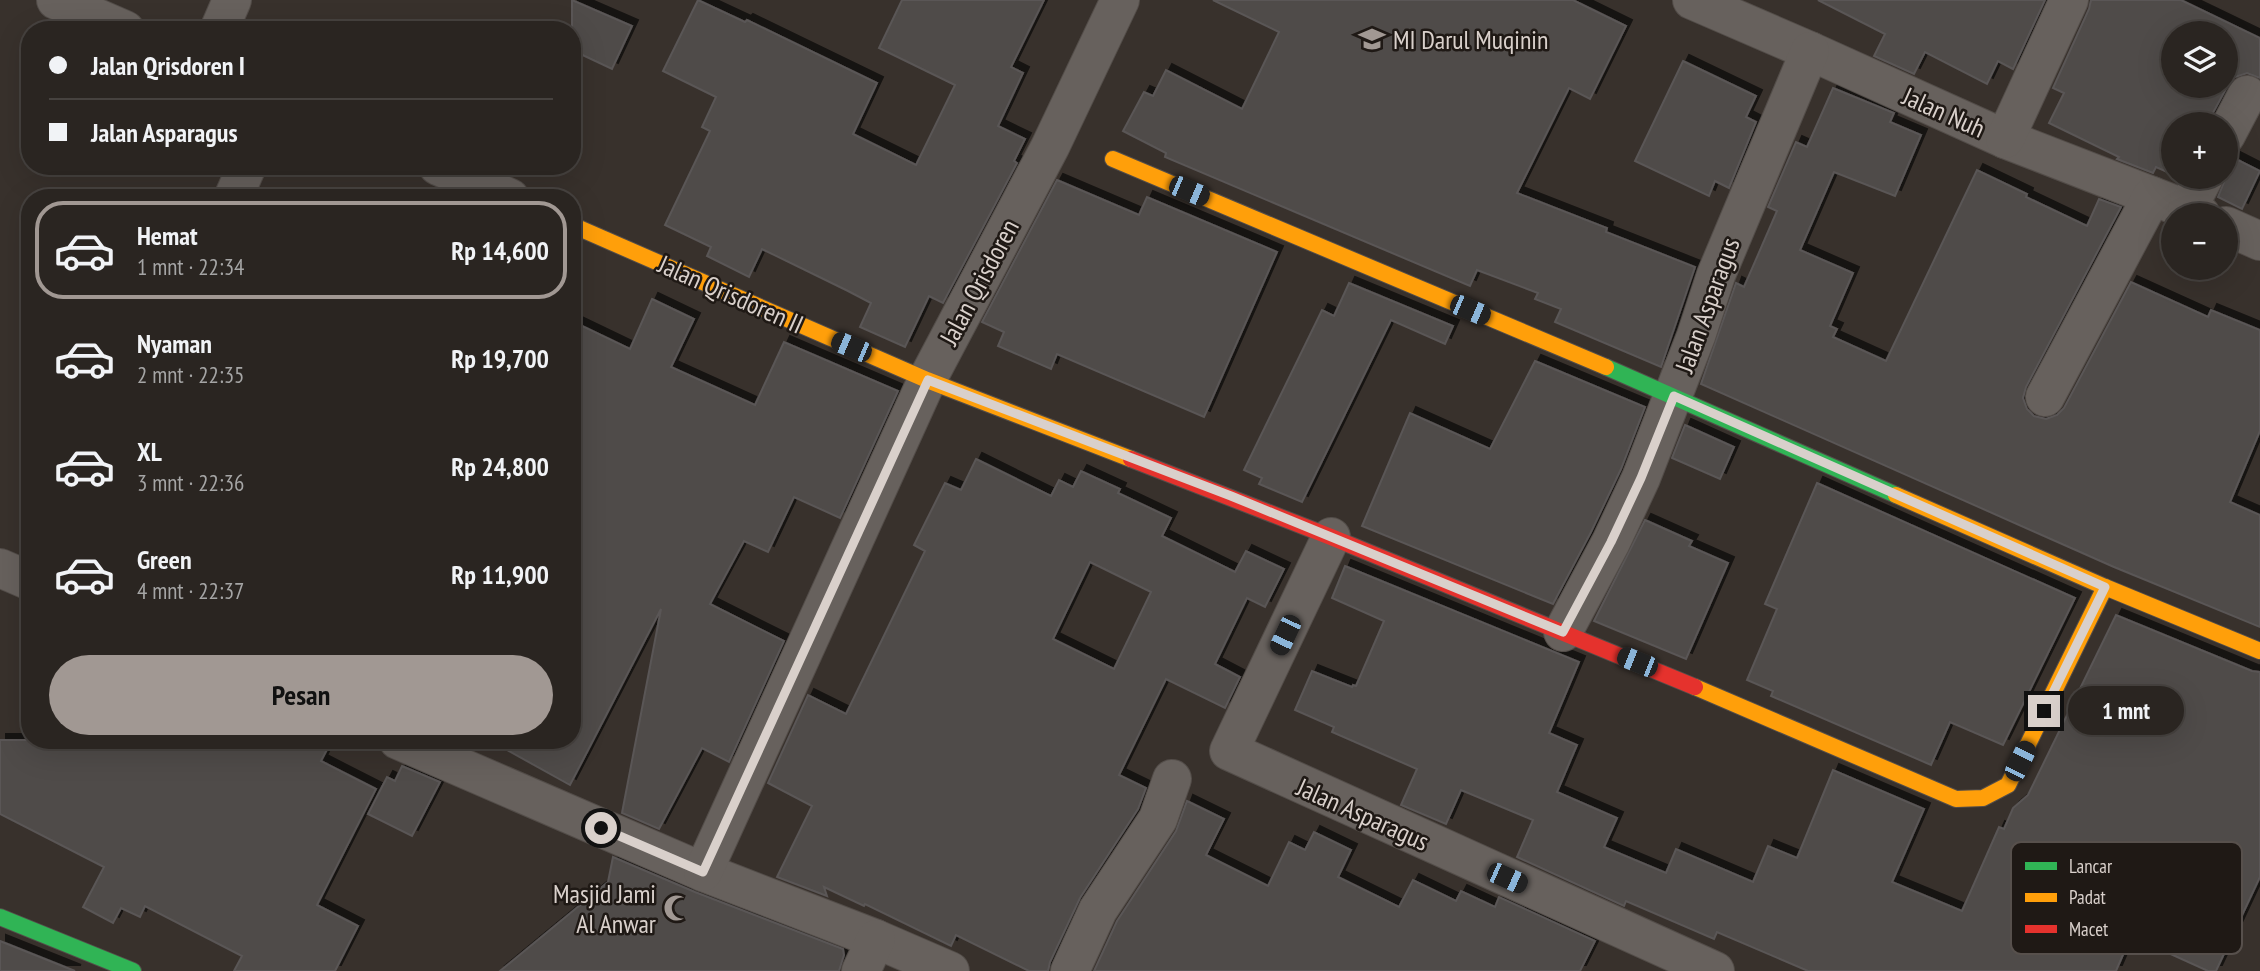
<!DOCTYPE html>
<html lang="id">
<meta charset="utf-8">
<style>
:root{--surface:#2a2521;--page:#36312e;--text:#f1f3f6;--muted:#a5a5a5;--line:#46423f;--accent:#a19893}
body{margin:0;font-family:"PT Sans Narrow",sans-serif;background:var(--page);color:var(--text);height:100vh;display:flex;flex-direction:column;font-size:26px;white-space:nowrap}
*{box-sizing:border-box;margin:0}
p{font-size:23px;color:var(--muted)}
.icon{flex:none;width:38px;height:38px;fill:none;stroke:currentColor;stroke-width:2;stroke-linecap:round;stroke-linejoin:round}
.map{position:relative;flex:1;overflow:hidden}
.drawer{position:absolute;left:21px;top:189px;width:560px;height:560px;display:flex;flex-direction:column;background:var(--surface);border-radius:28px;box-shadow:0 7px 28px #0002,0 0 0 2px var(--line)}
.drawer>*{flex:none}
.hud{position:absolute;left:21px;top:21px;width:560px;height:154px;border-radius:28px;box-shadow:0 7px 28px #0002,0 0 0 2px var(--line);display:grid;align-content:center;height:154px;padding:0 28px;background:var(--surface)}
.buttons{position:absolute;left:2161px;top:21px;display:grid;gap:14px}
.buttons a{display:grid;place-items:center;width:77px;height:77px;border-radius:50%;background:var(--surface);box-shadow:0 7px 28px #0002,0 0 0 2px var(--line);font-size:35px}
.end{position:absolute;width:32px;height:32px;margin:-16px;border:9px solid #d9d0cb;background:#111;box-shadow:0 0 0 4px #111}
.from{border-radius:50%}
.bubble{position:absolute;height:49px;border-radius:24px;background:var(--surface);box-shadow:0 7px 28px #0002,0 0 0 2px var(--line);font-size:23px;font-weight:800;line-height:49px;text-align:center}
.car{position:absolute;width:21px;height:42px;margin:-21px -10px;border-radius:9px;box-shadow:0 0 5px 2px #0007;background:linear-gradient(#222 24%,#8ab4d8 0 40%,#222 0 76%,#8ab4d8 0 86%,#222 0)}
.hud b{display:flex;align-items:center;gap:24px;height:66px;font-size:26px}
.hud b+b{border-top:2px solid var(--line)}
.hud i{width:18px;height:18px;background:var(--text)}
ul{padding:12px 0 0;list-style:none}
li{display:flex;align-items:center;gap:21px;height:98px;margin:0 14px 10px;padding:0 14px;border:4px solid transparent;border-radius:28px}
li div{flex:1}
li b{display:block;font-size:26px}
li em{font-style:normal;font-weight:800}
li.selected{border-color:var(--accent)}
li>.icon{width:63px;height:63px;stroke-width:1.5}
.button{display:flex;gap:14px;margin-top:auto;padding:14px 28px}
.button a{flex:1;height:80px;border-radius:42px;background:var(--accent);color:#111;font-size:28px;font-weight:800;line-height:80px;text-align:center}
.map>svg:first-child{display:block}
.building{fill:#4f4c4a;stroke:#5a5656;stroke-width:2;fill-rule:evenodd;filter:url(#shadow)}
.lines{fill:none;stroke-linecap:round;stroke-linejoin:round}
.street-casing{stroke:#534d49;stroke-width:40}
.fast-casing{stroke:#534d49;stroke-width:18}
.slow-casing{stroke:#534d49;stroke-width:18}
.jam-casing{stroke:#534d49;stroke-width:18}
.street{stroke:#67615d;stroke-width:38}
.fast{stroke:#30b455;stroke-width:16}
.slow{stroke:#ff9f0a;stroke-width:16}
.jam{stroke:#e5322d;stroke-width:16}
.route{stroke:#d9d0cb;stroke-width:9}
.labels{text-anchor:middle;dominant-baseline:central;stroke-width:5;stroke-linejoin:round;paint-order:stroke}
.poi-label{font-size:26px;fill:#d9d0cb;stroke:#1f1915;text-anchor:start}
.street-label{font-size:26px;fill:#d9d0cb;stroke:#1f1915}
.key{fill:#1f1915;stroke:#57504c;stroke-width:2}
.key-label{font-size:19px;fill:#d9d0cb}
</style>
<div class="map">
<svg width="2260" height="971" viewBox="0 0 2260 971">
<defs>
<filter id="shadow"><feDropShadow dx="6" dy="-6" stdDeviation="0" flood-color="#0009"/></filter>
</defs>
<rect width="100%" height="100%" fill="#38312c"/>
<!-- building -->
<g class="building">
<polygon points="572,0 632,26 612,69 572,50"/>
<polygon points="698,0 745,22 747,20 877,83 853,134 916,165 955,85 879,48 902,0 1044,0 1011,67 1023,73 998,126 1025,139 1014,161 1017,163 943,303 929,296 905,347 860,327 871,303 848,291 762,249 749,277 707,256 711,247 665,225 710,131 702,127 716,97 663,71"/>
<polygon points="1213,0 1573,0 1626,26 1590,99 1569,88 1517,193 1607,228 1606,232 1695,267 1661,367 1555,322 1561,309 1535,299 1538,293 1477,270 1470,286 1165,157 1166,153 1123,131 1144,92 1153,96 1166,70 1242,109 1279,32"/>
<polygon points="1818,0 2045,0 2013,69 1998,61 1987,84 1925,52 1914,74 1874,56 1885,34"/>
<path d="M2091,0h90l79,38v40l-13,-5 -12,4 -7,8 -21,39h-33v51l-18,-8 -3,6 -36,-14 2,-2 -70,-34 15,-30 -11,-5 36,-79zM2174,33h52v53h-52z"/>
<polygon points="1683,61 1756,96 1746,117 1756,122 1729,188 1715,181 1709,196 1635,161"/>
<polygon points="1833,88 1894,113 1890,122 1921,135 1895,196 1834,172 1800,250 1853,273 1830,326 1837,329 1833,337 1886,361 1977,170 2027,194 2026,197 2087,226 2099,199 2121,207 2026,387 2023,398 2027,409 2034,416 2046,419 2057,415 2064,408 2131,282 2208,317 2211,310 2260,330 2260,431 2230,502 2260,515 2260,627 2114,567 1701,384 1736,283 1744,287 1777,211 1768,207 1796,142 1807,147"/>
<polygon points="2230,156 2260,171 2242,209 2218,197 2226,177 2226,157"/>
<polygon points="1057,180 1139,215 1147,197 1277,252 1204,417 1057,354 1051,369 998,346 1004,332 982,322"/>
<polygon points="1349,283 1453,326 1445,344 1391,320 1302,502 1259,484 1262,478 1244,470 1322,310 1334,316"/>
<polygon points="652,299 694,319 671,367 755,405 784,342 898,391 840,518 794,497 768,552 744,541 710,604 784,641 729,762 702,748 659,829 622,813 661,609 570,785 489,740 572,740 572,321 630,349"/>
<polygon points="1535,361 1645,407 1621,469 1591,532 1553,604 1362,526 1410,413 1490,449"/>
<polygon points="1685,425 1734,447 1720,479 1672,458"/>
<path d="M976,459l75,37 8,-16 14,7 8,-16 39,18 -2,4 53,25 -9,18 73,36 11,-21 38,18 -19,38 -18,-9 -32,66 25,13 -15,31 -59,-29 -47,96 27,13 -8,21 -58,89 -30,64 -2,9h-19l-73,-36 -5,11 -86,-42 -1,2 -40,-19 3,9 -50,-19 35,-71 -44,-23 40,-88 38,19 79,-163 -11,-6 31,-62 16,7zM1090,562l61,30 -37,77 -61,-30z"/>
<polygon points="1817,483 2075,598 2003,745 1950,722 1931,765 1771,696 1773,691 1747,680 1777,609 1765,604"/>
<polygon points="1645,520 1692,541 1689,546 1728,563 1686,659 1594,621"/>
<polygon points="1345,566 1579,662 1549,733 1577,745 1557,792 1617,818 1604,847 1666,873 1676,849 1753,882 1768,846 1797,858 1833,770 1924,809 1892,882 1962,911 1999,827 2004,829 2013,808 2028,795 2116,615 2252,671 2260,672 2260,877 2216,971 2208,971 2131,936 2116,971 1808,971 1717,932 1714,939 1626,901 1624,906 1517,857 1533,820 1461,790 1446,824 1401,805 1417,769 1332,732 1334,727 1295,710 1312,671 1352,687 1353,685 1356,686 1384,621 1332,598"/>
<polygon points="0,740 332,740 321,761 376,789 317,905 358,926 335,971 234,971 242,956 145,906 140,917 121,908 113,923 83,907 104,867 0,814"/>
<polygon points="402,766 440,782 412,836 368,814 387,777 395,781"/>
<polygon points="1187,801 1224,819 1206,855 1268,886 1289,842 1305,850 1314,832 1351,850 1338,877 1399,907 1413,880 1456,901 1461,891 1495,907 1499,897 1595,941 1580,971 1094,971 1117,921 1176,831"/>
<polygon points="613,857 695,892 843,949 844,955 839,971 500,971 608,882"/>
<polygon points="0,941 75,971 0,971"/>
</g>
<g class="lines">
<!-- street casing -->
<g class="street-casing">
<g id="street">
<polyline points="56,0 125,30"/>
<polyline points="1692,0 1810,51 2005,139 2201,215"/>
<polyline points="219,30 232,0"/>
<polyline points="2226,135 2247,95"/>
<polyline points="2005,139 2069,0"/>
<polyline points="438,166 510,198"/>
<polyline points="233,198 247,166"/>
<polyline points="2187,209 2204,177"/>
<polyline points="2226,226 2260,241"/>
<polyline points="2045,397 2152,196"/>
<polyline points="1331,537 1229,751 1715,971"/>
<polyline points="0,568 30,581"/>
<polyline points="1563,632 1611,542 1641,478 1696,336 1716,275 1810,51"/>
<polyline points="398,740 703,872 876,939 950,971"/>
<polyline points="703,872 927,380 1050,147 1120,0"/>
<polyline points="861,971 876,939"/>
<polyline points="1070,971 1098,910 1158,819 1172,779"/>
</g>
</g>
<!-- fast casing -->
<g class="fast-casing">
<g id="fast">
<polyline points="1606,367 1896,495"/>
<polyline points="0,917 133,971"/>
</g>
</g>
<!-- slow casing -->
<g class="slow-casing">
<g id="slow">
<polyline points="1113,159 1606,367"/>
<polyline points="572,225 927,380 1131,459"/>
<polyline points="1896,495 2105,587 2260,651"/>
<polyline points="1695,687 1956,799 1983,798 2008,785 2105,587"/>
</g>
</g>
<!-- jam casing -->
<g class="jam-casing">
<polyline id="jam" points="1131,459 1331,537 1695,687"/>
</g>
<!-- street -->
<use href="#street" class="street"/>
<!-- fast -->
<use href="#fast" class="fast"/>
<!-- slow -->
<use href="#slow" class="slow"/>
<!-- jam -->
<use href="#jam" class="jam"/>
</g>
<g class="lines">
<!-- route -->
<polyline class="route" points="601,828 703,872 928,380 1231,496 1563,632 1611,542 1641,478 1674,396 2105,587 2044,711"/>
</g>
<!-- icons -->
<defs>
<g id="school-bare" transform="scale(2.1)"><path d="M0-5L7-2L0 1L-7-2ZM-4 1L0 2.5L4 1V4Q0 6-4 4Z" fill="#a19893" stroke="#1f1915" stroke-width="2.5" paint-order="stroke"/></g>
<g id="mosque-bare" transform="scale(2.1)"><path d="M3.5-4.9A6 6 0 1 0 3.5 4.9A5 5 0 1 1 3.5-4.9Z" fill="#a19893" stroke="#1f1915" stroke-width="2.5" paint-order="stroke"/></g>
</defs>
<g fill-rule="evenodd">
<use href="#school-bare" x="1372" y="39"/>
<use href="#mosque-bare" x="677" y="908"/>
</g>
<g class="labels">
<!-- poi labels -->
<g class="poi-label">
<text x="1393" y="39">MI Darul Muqinin</text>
<text x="656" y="893" text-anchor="end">Masjid Jami<tspan x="656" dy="30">Al Anwar</tspan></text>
</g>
<!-- street labels -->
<g class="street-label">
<text transform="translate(1944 112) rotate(24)">Jalan Nuh</text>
<text transform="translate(979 282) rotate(-62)">Jalan Qrisdoren</text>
<text transform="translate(731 294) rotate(24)">Jalan Qrisdoren II</text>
<text transform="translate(1707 305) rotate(-70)">Jalan Asparagus</text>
<text transform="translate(1363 814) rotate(24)">Jalan Asparagus</text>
</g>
</g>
<!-- legend -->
<rect x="2011" y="842" width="231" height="112" rx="10" class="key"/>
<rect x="2025" y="862" width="32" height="8" fill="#30b455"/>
<rect x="2025" y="893" width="32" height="9" fill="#ff9f0a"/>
<rect x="2025" y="925" width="32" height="8" fill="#e5322d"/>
<g class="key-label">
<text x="2069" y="873">Lancar</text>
<text x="2069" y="904">Padat</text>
<text x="2069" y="936">Macet</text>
</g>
</svg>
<div class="buttons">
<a><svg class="icon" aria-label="layers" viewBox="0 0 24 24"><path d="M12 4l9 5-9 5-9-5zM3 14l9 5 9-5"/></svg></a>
<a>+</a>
<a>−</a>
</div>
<i class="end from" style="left:601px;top:828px"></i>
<i class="end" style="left:2044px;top:711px"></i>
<div class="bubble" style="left:2068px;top:686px;width:116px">1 mnt</div>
<i class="car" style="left:1189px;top:191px;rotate:113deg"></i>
<i class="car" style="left:1470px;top:310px;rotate:113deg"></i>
<i class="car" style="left:851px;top:347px;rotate:293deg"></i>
<i class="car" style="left:1285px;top:635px;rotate:205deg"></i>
<i class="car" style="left:1637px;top:662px;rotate:292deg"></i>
<i class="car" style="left:2020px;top:761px;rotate:26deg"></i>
<i class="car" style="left:1507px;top:878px;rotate:114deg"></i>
<div class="hud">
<b><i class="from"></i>Jalan Qrisdoren I</b>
<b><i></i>Jalan Asparagus</b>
</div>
<section class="drawer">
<ul>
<li class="selected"><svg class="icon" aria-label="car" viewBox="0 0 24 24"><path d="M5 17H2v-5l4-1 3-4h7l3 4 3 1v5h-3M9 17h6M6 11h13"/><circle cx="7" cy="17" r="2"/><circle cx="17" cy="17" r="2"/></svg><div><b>Hemat</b><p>1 mnt · 22:34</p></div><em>Rp 14,600</em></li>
<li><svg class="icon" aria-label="car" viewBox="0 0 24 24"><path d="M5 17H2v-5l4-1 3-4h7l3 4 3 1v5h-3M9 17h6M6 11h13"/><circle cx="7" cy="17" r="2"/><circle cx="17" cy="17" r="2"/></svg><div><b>Nyaman</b><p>2 mnt · 22:35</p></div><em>Rp 19,700</em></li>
<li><svg class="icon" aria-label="car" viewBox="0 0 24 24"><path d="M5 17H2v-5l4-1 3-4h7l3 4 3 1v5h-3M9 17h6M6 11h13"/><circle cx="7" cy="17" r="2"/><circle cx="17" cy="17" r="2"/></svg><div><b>XL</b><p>3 mnt · 22:36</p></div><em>Rp 24,800</em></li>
<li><svg class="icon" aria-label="car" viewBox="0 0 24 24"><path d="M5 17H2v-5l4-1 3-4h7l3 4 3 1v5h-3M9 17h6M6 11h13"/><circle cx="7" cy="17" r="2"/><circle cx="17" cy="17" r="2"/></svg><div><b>Green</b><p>4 mnt · 22:37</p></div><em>Rp 11,900</em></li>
</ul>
<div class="button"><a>Pesan</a></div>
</section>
</div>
